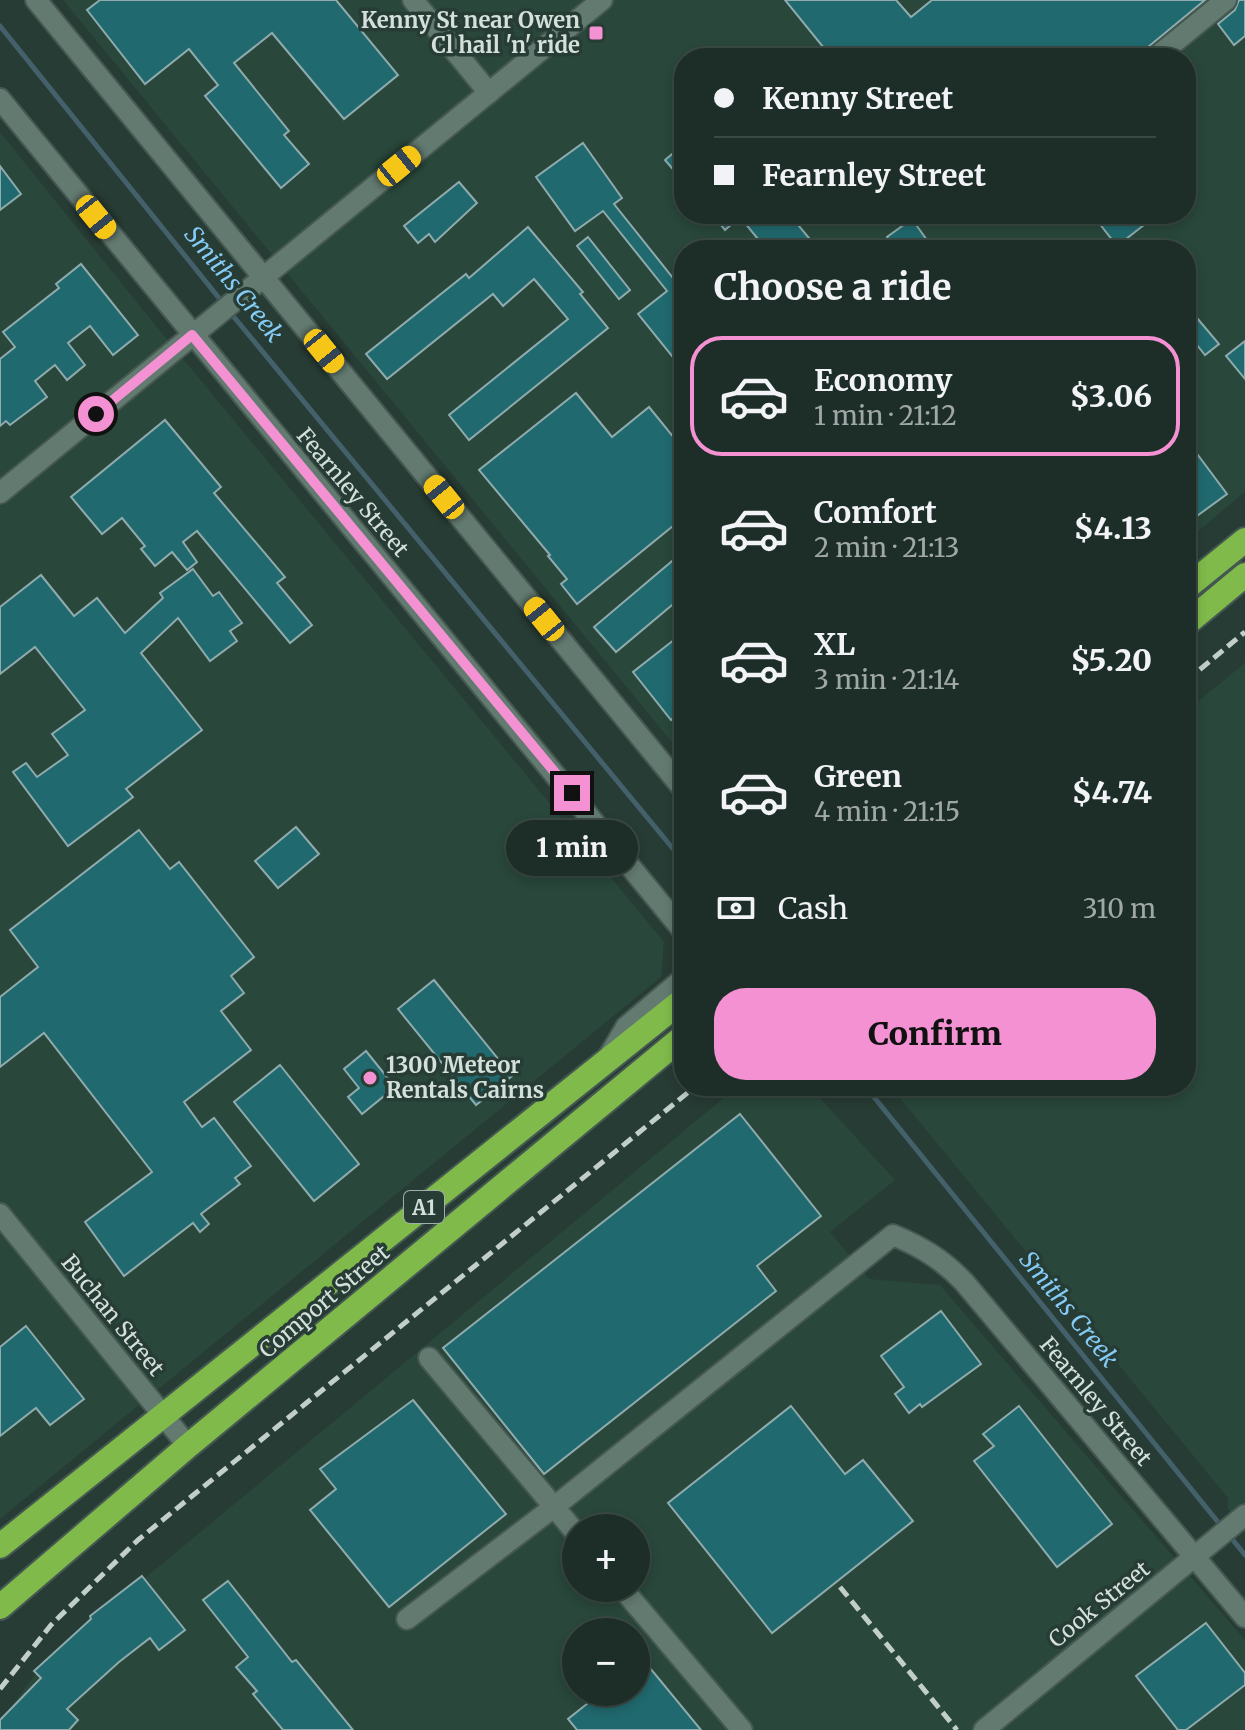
<!DOCTYPE html>
<meta charset="utf-8">
<style>
:root{--surface:#1d2d27;--page:#2a3933;--text:#f1f3f6;--muted:#a0a8a7;--line:#3b4944;--accent:#f491d3}
body{margin:0;font-family:Merriweather,serif;background:var(--page);color:var(--text);height:100vh;display:flex;flex-direction:column;font-size:30px;white-space:nowrap}
*{box-sizing:border-box;margin:0}
p{font-size:26px;color:var(--muted)}
.icon{flex:none;width:44px;height:44px;fill:none;stroke:currentColor;stroke-width:2;stroke-linecap:round;stroke-linejoin:round}
.map{position:relative;flex:1;overflow:hidden}
.drawer{position:absolute;left:674px;top:240px;width:522px;height:856px;display:flex;flex-direction:column;background:var(--surface);border-radius:32px;box-shadow:0 4px 12px #0003,0 0 0 2px var(--line)}
.drawer>*{flex:none}
.hud{position:absolute;left:674px;top:48px;width:522px;height:176px;border-radius:32px;box-shadow:0 4px 12px #0003,0 0 0 2px var(--line);display:grid;align-content:center;height:176px;padding:0 40px;background:var(--surface)}
.tools{position:absolute;left:562px;top:1514px;display:grid;gap:16px}
.tools a{display:grid;place-items:center;width:88px;height:88px;border-radius:50%;background:var(--surface);box-shadow:0 4px 12px #0003,0 0 0 2px var(--line);font-size:40px}
.end{position:absolute;width:36px;height:36px;margin:-18px;border:10px solid #f491d3;background:#111;box-shadow:0 0 0 4px #111}
.from{border-radius:50%}
.bubble{position:absolute;height:56px;border-radius:28px;background:var(--surface);box-shadow:0 4px 12px #0003,0 0 0 2px var(--line);font-size:26px;font-weight:800;line-height:56px;text-align:center}
.car{position:absolute;width:24px;height:48px;margin:-24px -12px;border-radius:10px;box-shadow:0 0 6px 2px #0007;background:linear-gradient(#f5c518 24%,#345 0 40%,#f5c518 0 76%,#345 0 86%,#f5c518 0)}
.hud b{display:flex;align-items:center;gap:28px;height:76px;font-size:30px}
.hud b+b{border-top:2px solid var(--line)}
.hud i{width:20px;height:20px;background:var(--text)}
ul{padding:0;list-style:none}
li{display:flex;align-items:center;gap:24px;height:120px;margin:0 16px 12px;padding:0 24px;border:4px solid transparent;border-radius:32px}
li div{flex:1}
li b{display:block;font-size:30px}
li em{font-style:normal;font-weight:800}
li.active{border-color:var(--accent)}
li>.icon{width:72px;height:72px;stroke-width:1.5}
h2{padding:0 40px;font-size:36px;line-height:96px}
.pay{display:flex;align-items:center;gap:20px;height:88px;padding:0 40px;font-size:30px}
.pay p{margin-inline-start:auto}
.button{display:flex;gap:16px;margin-top:auto;padding:16px 40px}
.button a{flex:1;height:92px;border-radius:32px;background:var(--accent);color:#111;font-size:32px;font-weight:800;line-height:92px;text-align:center}
.map>svg:first-child{display:block}
.built{fill:#29473b;fill-rule:evenodd}
.lines{fill:none;stroke-linecap:round;stroke-linejoin:round}
.stream{stroke:#43606b;stroke-width:5}
.building{fill:#20696e;stroke:#8fabad;stroke-width:2}
.minor-casing{stroke:#455851;stroke-width:24}
.highway-casing{stroke:#455851;stroke-width:28}
.minor{stroke:#637a70;stroke-width:20}
.highway{stroke:#7fba4a;stroke-width:24}
.rail{stroke:#c1cec9;stroke-width:5;stroke-dasharray:12 6;stroke-linecap:butt}
.route{stroke:#f491d3;stroke-width:10}
.poi-dot{fill:#f491d3;stroke:#273c34;stroke-width:3}
.labels{text-anchor:middle;dominant-baseline:central;stroke-width:7;stroke-linejoin:round;paint-order:stroke}
.shield{fill:#273c34;stroke:#a0afa9;stroke-width:2}
.shield-label{font-size:20px;font-weight:bold;fill:#d4e0db}
.poi-label{font-size:22px;font-weight:bold;fill:#d4e0db;stroke:#273c34;text-anchor:end}
.street-label{font-size:22px;fill:#d4e0db;stroke:#273c34}
.water-label{font-size:24px;font-style:italic;fill:#84cbf6;stroke:#273c34}
</style>
<div class="map">
<svg width="1245" height="1730" viewBox="0 0 1245 1730">
<rect width="100%" height="100%" fill="#273c34"/>
<!-- built -->
<g class="built">
<path d="M63,0h1182v492l-59,49v-291h-502v507zM684,58h502v156h-502z"/>
<polygon points="0,132 152,321 664,942 661,977 0,1519"/>
<polygon points="1245,663 1245,1531 1228,1509 1228,1498 890,1086 1186,1086 1186,711"/>
<path d="M738,1086h71l86,94 -65,52 39,47 71,6 305,355v90h-1245v-8l45,-61zM576,1528h60v60h-60zM576,1632h60v60h-60z"/>
</g>
<g class="lines">
<!-- stream -->
<g class="stream">
<polyline points="0,26 223,303"/>
<polyline points="229,311 684,862"/>
<polyline points="865,1086 1222,1527"/>
<polyline points="1228,1534 1245,1555"/>
</g>
</g>
<!-- building -->
<g class="building">
<polygon points="100,0 336,0 398,75 344,119 272,33 234,63 289,131 284,135 309,164 281,188 205,96 218,85 189,49 145,84 87,10"/>
<polygon points="785,0 896,0 911,17 932,0 1205,0 1147,48 1142,58 832,58"/>
<polygon points="1239,0 1245,0 1245,36 1234,45 1218,24 1235,10"/>
<polygon points="583,143 622,198 614,204 677,283 684,277 684,371 638,314 667,291 603,211 575,231 536,177"/>
<polygon points="684,144 684,182 665,160"/>
<polygon points="0,166 21,194 0,210"/>
<polygon points="459,182 477,203 435,242 429,234 418,243 404,226"/>
<polygon points="712,214 789,214 819,250 767,250 740,217 725,230"/>
<polygon points="1092,214 1158,214 1117,246"/>
<polygon points="912,219 934,250 877,250 890,241 887,237"/>
<polygon points="528,227 583,292 580,294 608,328 469,440 449,415 568,319 534,279 503,306 493,294 387,379 366,354 466,274 469,278"/>
<polygon points="588,237 630,290 619,299 577,246"/>
<polygon points="81,264 138,335 113,355 90,326 68,343 85,365 67,380 55,365 35,381 47,397 10,425 6,421 0,426 0,359 15,347 3,332 59,288 56,284"/>
<polygon points="1197,318 1219,344 1205,355 1186,331 1186,327"/>
<polygon points="1245,341 1245,379 1226,356"/>
<polygon points="576,393 612,437 649,407 684,450 684,517 577,604 561,584 567,579 548,556 550,555 479,470"/>
<polygon points="165,420 221,487 214,493 285,577 277,583 312,625 290,643 197,531 183,542 197,562 187,570 172,552 155,566 141,549 145,546 122,518 102,534 71,497"/>
<polygon points="1186,439 1227,494 1186,524"/>
<polygon points="684,551 684,595 616,652 594,627"/>
<polygon points="193,569 213,596 219,592 242,623 230,631 237,641 210,661 178,618 141,653 202,730 126,789 133,797 68,846 13,772 26,763 37,777 68,755 52,734 85,710 35,647 0,674 0,607 41,575 74,616 97,598 125,633 163,598 160,593"/>
<polygon points="684,632 684,709 671,720 633,672"/>
<polygon points="296,827 319,854 278,888 255,861"/>
<polygon points="139,830 170,869 179,862 254,957 231,976 244,993 221,1011 251,1050 184,1102 202,1127 214,1118 251,1166 235,1178 240,1184 201,1214 209,1224 200,1232 193,1223 124,1276 85,1222 152,1172 44,1033 0,1067 0,997 38,967 10,930"/>
<polygon points="434,980 512,1076 476,1105 398,1009"/>
<polygon points="366,1051 395,1087 362,1114 348,1097 359,1088 344,1069"/>
<polygon points="280,1065 359,1164 314,1201 234,1102"/>
<polygon points="740,1114 821,1216 757,1266 776,1291 544,1474 443,1348"/>
<polygon points="941,1311 981,1364 922,1407 920,1404 909,1413 895,1394 904,1387 881,1356"/>
<polygon points="26,1326 84,1399 50,1425 36,1408 0,1436 0,1347"/>
<polygon points="413,1400 506,1514 389,1607 310,1510 336,1489 320,1469"/>
<polygon points="791,1406 845,1474 863,1460 913,1521 772,1633 668,1503"/>
<polygon points="1019,1406 1112,1524 1057,1567 974,1461 994,1446 983,1434"/>
<polygon points="142,1576 185,1630 159,1650 150,1638 119,1662 67,1709 78,1720 69,1730 0,1730 0,1720 41,1678 34,1671 91,1619 90,1616"/>
<polygon points="228,1581 292,1662 296,1660 353,1730 283,1730 253,1694 257,1691 236,1667 248,1657 203,1600"/>
<polygon points="1206,1623 1245,1673 1245,1685 1186,1730 1178,1730 1136,1676"/>
<polygon points="636,1651 701,1730 577,1730 568,1719 602,1692 636,1692"/>
</g>
<g class="lines">
<!-- minor casing -->
<g class="minor-casing">
<g id="minor">
<polyline points="36,0 684,790"/>
<polyline points="413,0 489,93"/>
<polyline points="1155,58 1226,0"/>
<polyline points="0,99 684,932"/>
<polyline points="0,493 602,0"/>
<polyline points="609,1056 626,1027 684,978"/>
<polyline points="0,1214 188,1446"/>
<polyline points="429,1358 576,1533"/>
<polyline points="622,1588 742,1730"/>
<path d="M407,1619l147,-112 339,-272c29,12 50,25 71,47l281,335"/>
<polyline points="984,1730 1245,1515"/>
</g>
</g>
<!-- highway casing -->
<g class="highway-casing">
<g id="highway">
<polyline points="1186,588 1245,540"/>
<polyline points="1186,624 1245,575"/>
<polyline points="0,1546 684,999"/>
<polyline points="0,1607 188,1446 684,1036"/>
</g>
</g>
<!-- minor -->
<use href="#minor" class="minor"/>
<!-- highway -->
<use href="#highway" class="highway"/>
<!-- rail -->
<g class="rail">
<polyline points="1186,681 1245,632"/>
<polyline points="840,1587 957,1730"/>
<polyline points="0,1689 51,1625 138,1540 696,1086"/>
</g>
</g>
<g class="lines">
<!-- route -->
<polyline class="route" points="96,414 192,335 572,793"/>
</g>
<!-- markers -->
<g class="poi-dot">
<rect x="588" y="25" width="16" height="16" rx="4"/>
<circle cx="370" cy="1078" r="8"/>
</g>
<g class="labels">
<!-- shield labels -->
<rect class="shield" x="404" y="1191" width="40" height="32" rx="6"/>
<g class="shield-label">
<text x="424" y="1207">A1</text>
</g>
<!-- poi labels -->
<g class="poi-label">
<text x="580" y="20">Kenny St near Owen<tspan x="580" dy="25">Cl hail 'n' ride</tspan></text>
<text x="386" y="1065" text-anchor="start">1300 Meteor<tspan x="386" dy="25">Rentals Cairns</tspan></text>
</g>
<!-- street labels -->
<g class="street-label">
<text transform="translate(353 492) rotate(50)">Fearnley Street</text>
<text transform="translate(324 1301) rotate(-40)">Comport Street</text>
<text transform="translate(113 1315) rotate(51)">Buchan Street</text>
<text transform="translate(1096 1401) rotate(50)">Fearnley Street</text>
<text transform="translate(1099 1604) rotate(-39)">Cook Street</text>
</g>
<!-- water labels -->
<g class="water-label">
<text transform="translate(234 284) rotate(51)">Smiths Creek</text>
<text transform="translate(1069 1309) rotate(51)">Smiths Creek</text>
</g>
</g>
</svg>
<div class="tools">
<a>+</a>
<a>−</a>
</div>
<i class="end from" style="left:96px;top:414px"></i>
<i class="end" style="left:572px;top:793px"></i>
<div class="bubble" style="left:506px;top:820px;width:132px">1 min</div>
<i class="car" style="left:399px;top:166px;rotate:51deg"></i>
<i class="car" style="left:96px;top:217px;rotate:141deg"></i>
<i class="car" style="left:324px;top:351px;rotate:141deg"></i>
<i class="car" style="left:444px;top:497px;rotate:321deg"></i>
<i class="car" style="left:544px;top:619px;rotate:321deg"></i>
<div class="hud">
<b><i class="from"></i>Kenny Street</b>
<b><i></i>Fearnley Street</b>
</div>
<section class="drawer">
<h2>Choose a ride</h2>
<ul>
<li class="active"><svg class="icon" aria-label="car" viewBox="0 0 24 24"><path d="M5 17H2v-5l4-1 3-4h7l3 4 3 1v5h-3M9 17h6M6 11h13"/><circle cx="7" cy="17" r="2"/><circle cx="17" cy="17" r="2"/></svg><div><b>Economy</b><p>1 min · 21:12</p></div><em>$3.06</em></li>
<li><svg class="icon" aria-label="car" viewBox="0 0 24 24"><path d="M5 17H2v-5l4-1 3-4h7l3 4 3 1v5h-3M9 17h6M6 11h13"/><circle cx="7" cy="17" r="2"/><circle cx="17" cy="17" r="2"/></svg><div><b>Comfort</b><p>2 min · 21:13</p></div><em>$4.13</em></li>
<li><svg class="icon" aria-label="car" viewBox="0 0 24 24"><path d="M5 17H2v-5l4-1 3-4h7l3 4 3 1v5h-3M9 17h6M6 11h13"/><circle cx="7" cy="17" r="2"/><circle cx="17" cy="17" r="2"/></svg><div><b>XL</b><p>3 min · 21:14</p></div><em>$5.20</em></li>
<li><svg class="icon" aria-label="car" viewBox="0 0 24 24"><path d="M5 17H2v-5l4-1 3-4h7l3 4 3 1v5h-3M9 17h6M6 11h13"/><circle cx="7" cy="17" r="2"/><circle cx="17" cy="17" r="2"/></svg><div><b>Green</b><p>4 min · 21:15</p></div><em>$4.74</em></li>
</ul>
<div class="pay"><svg class="icon" aria-label="cash" viewBox="0 0 24 24"><path d="M3 7h18v10H3z"/><circle cx="12" cy="12" r="2"/></svg>Cash<p>310 m</p></div>
<div class="button"><a>Confirm</a></div>
</section>
</div>
